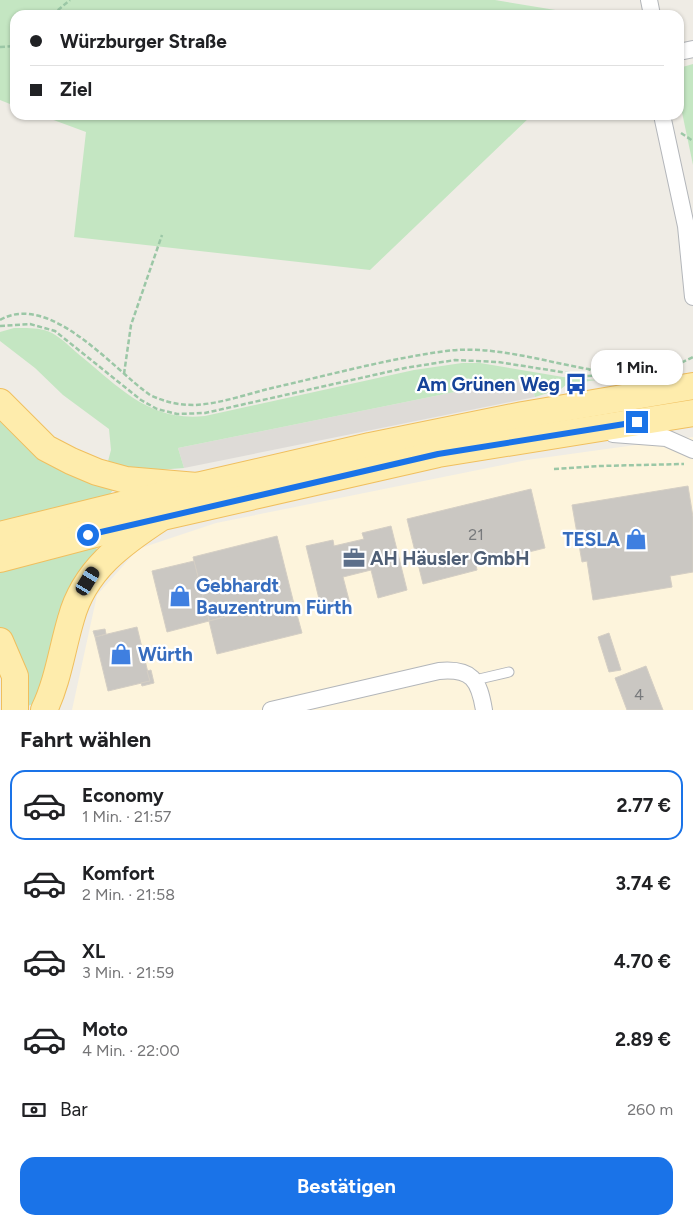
<!DOCTYPE html>
<html lang="de">
<meta charset="utf-8">
<style>
:root{--surface:#fff;--page:#f2f2f2;--text:#202124;--muted:#757577;--line:#e0e0e0;--accent:#1a73e8}
body{margin:0;font-family:Figtree,sans-serif;background:var(--page);color:var(--text);height:100vh;display:flex;flex-direction:column;font-size:19px;white-space:nowrap}
*{box-sizing:border-box;margin:0}
p{font-size:16px;color:var(--muted)}
.icon{flex:none;width:28px;height:28px;fill:none;stroke:currentColor;stroke-width:2;stroke-linecap:round;stroke-linejoin:round}
.map{position:relative;height:710px;overflow:hidden}
.panel{display:flex;flex-direction:column;background:var(--surface);flex:1}
.panel>*{flex:none}
.hud{position:absolute;left:10px;top:10px;width:674px;height:110px;border-radius:15px;box-shadow:0 1px 4px #0004;display:grid;align-content:center;height:110px;padding:0 20px;background:var(--surface)}
.end{position:absolute;width:22px;height:22px;margin:-11px;border:6px solid #1a73e8;background:#fff;box-shadow:0 0 0 2px #fff}
.from{border-radius:50%}
.bubble{position:absolute;height:35px;border-radius:15px;background:var(--surface);box-shadow:0 1px 4px #0004;font-size:16px;font-weight:700;line-height:35px;text-align:center}
.car{position:absolute;width:15px;height:30px;margin:-15px -8px;border-radius:6px;box-shadow:0 0 4px 1px #0007;background:linear-gradient(#222 24%,#8ab4d8 0 40%,#222 0 76%,#8ab4d8 0 86%,#222 0)}
.hud b{display:flex;align-items:center;gap:18px;height:48px;font-size:19px}
.hud b+b{border-top:1px solid var(--line)}
.hud i{width:12px;height:12px;background:var(--text)}
ul{padding:0;list-style:none}
li{display:flex;align-items:center;gap:15px;height:70px;margin:0 10px 8px;padding:0 10px;border:2px solid transparent;border-radius:15px}
li div{flex:1}
li b{display:block;font-size:19px}
li em{font-style:normal;font-weight:700}
li.selected{border-color:var(--accent)}
li>.icon{width:45px;height:45px;stroke-width:1.5}
h2{padding:0 20px;font-size:22px;line-height:60px}
.pay{display:flex;align-items:center;gap:12px;height:55px;padding:0 20px;font-size:19px}
.pay p{margin-inline-start:auto}
.action{display:flex;gap:10px;margin-top:auto;padding:10px 20px}
.action a{flex:1;height:58px;border-radius:15px;background:var(--accent);color:#fff;font-size:20px;font-weight:700;line-height:58px;text-align:center}
.map>svg:first-child{display:block}
.commercial{fill:#fdf4dc}
.industrial{fill:#dedbd7}
.green{fill:#c4e6c2}
.building{fill:#cac7c2;stroke:#d4cec4}
.lines{fill:none;stroke-linecap:round;stroke-linejoin:round}
.lane-casing{stroke:#b3b6ba;stroke-width:11}
.street-casing{stroke:#b3b6ba;stroke-width:18}
.primary-casing{stroke:#f0bf5e;stroke-width:28}
.path{stroke:#9bc7a6;stroke-width:2.5;stroke-dasharray:5 2.5;stroke-linecap:butt}
.lane{stroke:#fff;stroke-width:9}
.street{stroke:#fff;stroke-width:16}
.primary{stroke:#feecac;stroke-width:26}
.route{stroke:#1a73e8;stroke-width:6}
.labels{text-anchor:middle;dominant-baseline:central;stroke-width:4.5;stroke-linejoin:round;paint-order:stroke}
.number-label{font-size:16px;fill:#787a7c}
.transit-label{font-size:19px;font-weight:bold;fill:#164399;stroke:#fff;text-anchor:end}
.shop-label{font-size:19px;font-weight:bold;fill:#366cbe;stroke:#fff;text-anchor:start}
.service-label{font-size:19px;font-weight:bold;fill:#4e5e75;stroke:#fff;text-anchor:start}
</style>
<div class="map">
<svg width="693" height="710" viewBox="0 0 693 710">
<rect width="100%" height="100%" fill="#efece5"/>
<!-- commercial -->
<polygon class="commercial" points="693,437 693,710 72,710 97,595 138,549 216,523 527,460"/>
<!-- industrial -->
<polygon class="industrial" points="529,377 535,397 184,468 178,448"/>
<!-- green -->
<g class="green">
<polygon points="0,0 495,0 586,15 15,15 15,106 0,100"/>
<polygon points="693,64 693,165 679,98 679,68"/>
<polygon points="40,115 532,115 370,270 74,237 86,132"/>
<path d="M14,328c12,0 26,-1 38,5 11,6 20,16 30,24 39,32 69,65 123,59l209,-46 48,-7h18l83,14 34,3 -30,4 -6,5 -26,8 -6,-20 -351,71 6,20 -40,3 -37,-6 4,-15 -2,-21 -46,-34 -28,-27 -35,-27v-9z"/>
<polygon points="667,375 668,378 621,385 605,385 605,379 650,378"/>
<polygon points="0,410 115,488 108,496 0,525"/>
<polygon points="96,545 97,551 37,702 28,706 0,631 0,568"/>
</g>
<!-- building -->
<g class="building">
<polygon points="688,486 693,517 693,572 670,576 672,587 593,600 587,561 582,562 572,505"/>
<polygon points="531,489 545,548 476,565 477,570 423,584 407,519"/>
<polygon points="391,526 407,590 378,598 371,570 343,577 350,604 322,611 306,546 333,540 334,546 364,539 362,533"/>
<polygon points="277,536 293,600 209,621 193,557"/>
<polygon points="194,561 209,621 167,632 152,571"/>
<polygon points="293,600 302,633 217,654 209,621"/>
<polygon points="137,627 150,681 108,691 95,637"/>
<polygon points="105,629 106,634 95,637 93,631"/>
<polygon points="609,633 621,670 609,672 598,637"/>
<polygon points="646,666 663,710 627,710 615,678"/>
<polygon points="151,670 154,683 142,686 141,683 150,681 147,671"/>
</g>
<g class="lines">
<!-- lane casing -->
<g class="lane-casing">
<polyline id="lane" points="475,680 509,672"/>
</g>
<!-- street casing -->
<g class="street-casing">
<g id="street">
<polyline points="649,0 652,15"/>
<polyline points="679,52 693,49"/>
<polyline points="662,115 686,226 693,297"/>
<polyline points="613,434 666,438 693,450"/>
<path d="M271,710l168,-39c33,-3 40,9 45,39"/>
</g>
</g>
<!-- primary casing -->
<g class="primary-casing">
<g id="primary">
<polyline points="0,402 46,448 71,461 97,472 126,480 197,486 370,446 523,415 693,386"/>
<polyline points="0,535 177,491"/>
<polyline points="0,559 145,521"/>
<polyline points="0,641 15,676 15,710"/>
<path d="M44,710c14,-29 18,-61 27,-91 13,-49 51,-76 91,-102l276,-63 255,-41"/>
</g>
</g>
<!-- path -->
<g class="path">
<polyline points="52,15 70,0"/>
<polyline points="0,47 15,46"/>
<polyline points="681,133 693,141"/>
<path d="M0,320c50,-29 114,50 150,75 15,7 28,10 44,10 26,-1 53,-11 78,-17 57,-13 115,-29 174,-37 47,-6 96,10 142,18l13,5"/>
<polyline points="0,326 30,324 55,331 141,400 157,409 177,414 205,413 405,368 455,360 498,362 587,376 633,374"/>
<polyline points="668,369 693,357"/>
<polyline points="124,374 131,325 162,235"/>
<polyline points="554,469 599,466 684,464"/>
</g>
<!-- lane -->
<use href="#lane" class="lane"/>
<!-- street -->
<use href="#street" class="street"/>
<!-- primary -->
<use href="#primary" class="primary"/>
</g>
<g class="lines">
<!-- route -->
<polyline class="route" points="88,535 438,454 637,422"/>
</g>
<!-- icons -->
<defs>
<g id="bus-bare" transform="scale(1.725)"><path d="M-5-6H5V4H4V6H2V4H-2V6H-4V4H-5ZM-3.5-4V0h7V-4ZM-3.5 1.2v1.5H-2V1.2ZM2 1.2v1.5H3.5V1.2Z" fill="#1a4fb4" stroke="#fff" stroke-width="2.5" paint-order="stroke"/></g>
<g id="shop-bare" transform="scale(1.725)"><path d="M-5-2.5h2.3a2.7 3.5 0 0 1 5.4 0H5L5.5 6h-11ZM-1.5-2.5h3a1.5 2.3 0 0 0-3 0Z" fill="#3f7fe0" stroke="#fff" stroke-width="2.5" paint-order="stroke"/></g>
<g id="office-bare" transform="scale(1.725)"><path d="M-6-3h4V-5.5h4V-3h4V5H-6ZM-1-4.5V-3h2v-1.5ZM-6 0V1H6V0Z" fill="#5c6f8a" stroke="#fff" stroke-width="2.5" paint-order="stroke"/></g>
</defs>
<g fill-rule="evenodd">
<use href="#bus-bare" x="576" y="384"/>
<use href="#shop-bare" x="636" y="539"/>
<use href="#office-bare" x="354" y="558"/>
<use href="#shop-bare" x="180" y="596"/>
<use href="#shop-bare" x="121" y="654"/>
</g>
<g class="labels">
<!-- number labels -->
<g class="number-label">
<text x="476" y="534">21</text>
<text x="639" y="694">4</text>
</g>
<!-- transit labels -->
<g class="transit-label">
<text x="560" y="384">Am Grünen Weg</text>
</g>
<!-- shop labels -->
<g class="shop-label">
<text x="620" y="539" text-anchor="end">TESLA</text>
<text x="196" y="585">Gebhardt<tspan x="196" dy="22">Bauzentrum Fürth</tspan></text>
<text x="138" y="654">Würth</text>
</g>
<!-- service labels -->
<g class="service-label">
<text x="370" y="558">AH Häusler GmbH</text>
</g>
</g>
</svg>
<i class="end from" style="left:88px;top:535px"></i>
<i class="end" style="left:637px;top:422px"></i>
<div class="bubble" style="left:591px;top:350px;width:92px">1 Min.</div>
<i class="car" style="left:88px;top:581px;rotate:31deg"></i>
<div class="hud">
<b><i class="from"></i>Würzburger Straße</b>
<b><i></i>Ziel</b>
</div>
</div>
<section class="panel">
<h2>Fahrt wählen</h2>
<ul>
<li class="selected"><svg class="icon" aria-label="car" viewBox="0 0 24 24"><path d="M5 17H2v-5l4-1 3-4h7l3 4 3 1v5h-3M9 17h6M6 11h13"/><circle cx="7" cy="17" r="2"/><circle cx="17" cy="17" r="2"/></svg><div><b>Economy</b><p>1 Min. · 21:57</p></div><em>2.77 €</em></li>
<li><svg class="icon" aria-label="car" viewBox="0 0 24 24"><path d="M5 17H2v-5l4-1 3-4h7l3 4 3 1v5h-3M9 17h6M6 11h13"/><circle cx="7" cy="17" r="2"/><circle cx="17" cy="17" r="2"/></svg><div><b>Komfort</b><p>2 Min. · 21:58</p></div><em>3.74 €</em></li>
<li><svg class="icon" aria-label="car" viewBox="0 0 24 24"><path d="M5 17H2v-5l4-1 3-4h7l3 4 3 1v5h-3M9 17h6M6 11h13"/><circle cx="7" cy="17" r="2"/><circle cx="17" cy="17" r="2"/></svg><div><b>XL</b><p>3 Min. · 21:59</p></div><em>4.70 €</em></li>
<li><svg class="icon" aria-label="car" viewBox="0 0 24 24"><path d="M5 17H2v-5l4-1 3-4h7l3 4 3 1v5h-3M9 17h6M6 11h13"/><circle cx="7" cy="17" r="2"/><circle cx="17" cy="17" r="2"/></svg><div><b>Moto</b><p>4 Min. · 22:00</p></div><em>2.89 €</em></li>
</ul>
<div class="pay"><svg class="icon" aria-label="cash" viewBox="0 0 24 24"><path d="M3 7h18v10H3z"/><circle cx="12" cy="12" r="2"/></svg>Bar<p>260 m</p></div>
<div class="action"><a>Bestätigen</a></div>
</section>
